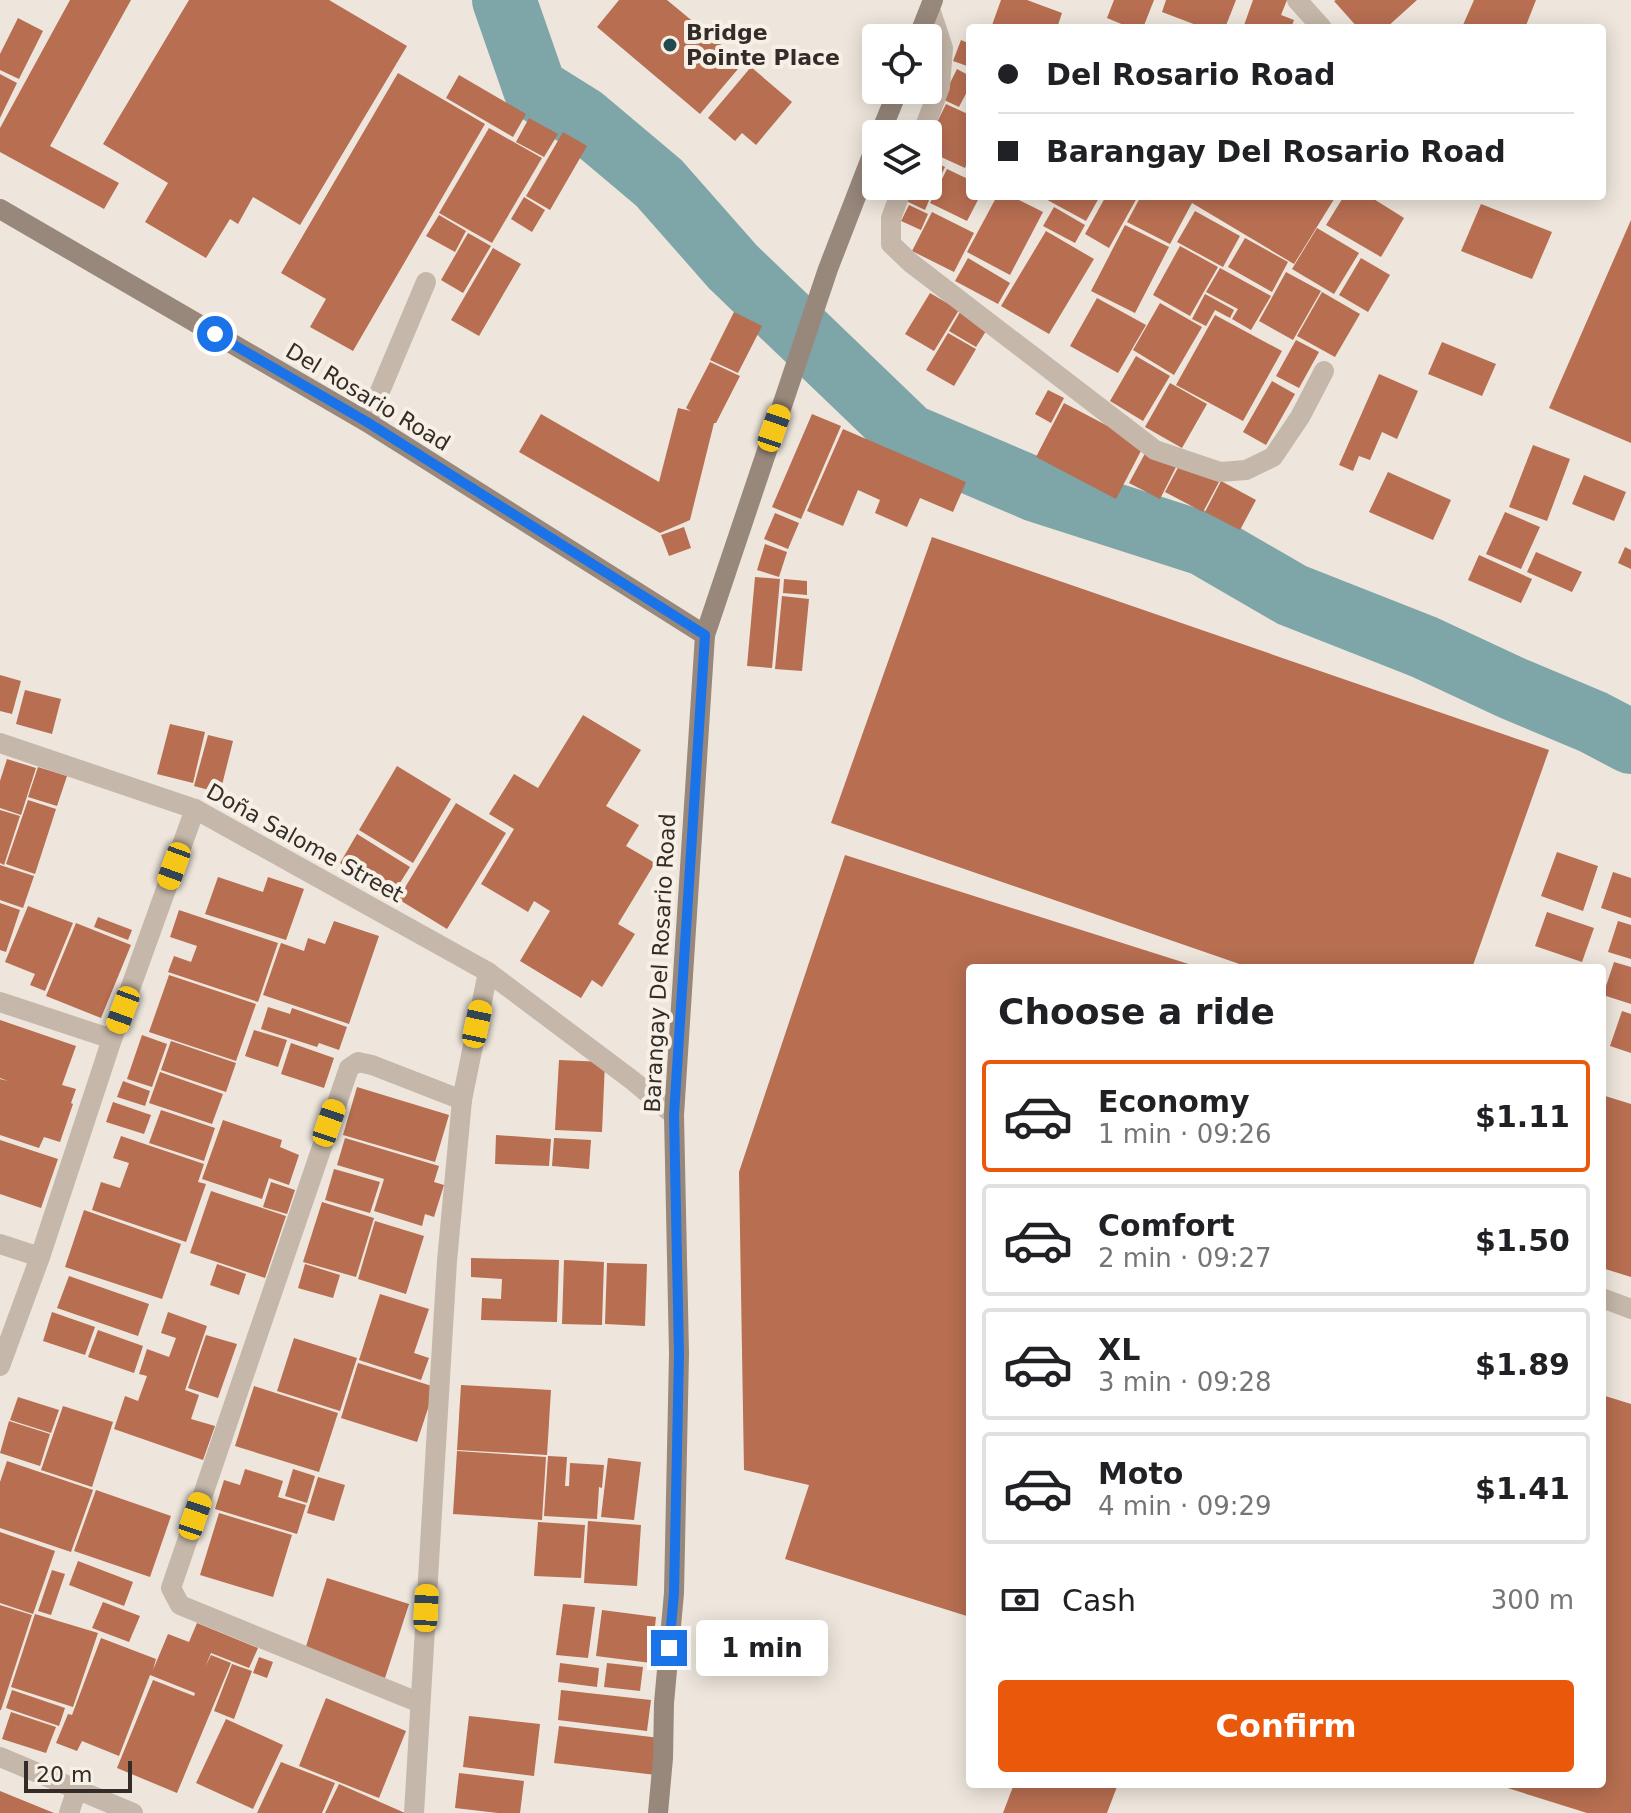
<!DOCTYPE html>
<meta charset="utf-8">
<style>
:root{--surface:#fff;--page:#f6f6f6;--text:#202124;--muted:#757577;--line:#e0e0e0;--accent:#ea580c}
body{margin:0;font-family:"DejaVu Sans",sans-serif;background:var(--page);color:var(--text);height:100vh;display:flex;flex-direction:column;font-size:30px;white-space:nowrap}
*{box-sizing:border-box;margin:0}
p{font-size:26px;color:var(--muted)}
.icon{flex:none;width:44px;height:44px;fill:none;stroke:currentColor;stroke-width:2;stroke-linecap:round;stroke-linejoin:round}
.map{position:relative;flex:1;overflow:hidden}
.panel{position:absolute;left:966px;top:964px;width:640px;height:824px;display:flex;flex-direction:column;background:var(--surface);border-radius:8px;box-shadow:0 4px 20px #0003}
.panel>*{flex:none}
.banner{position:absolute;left:966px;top:24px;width:640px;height:176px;border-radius:8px;box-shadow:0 4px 20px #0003;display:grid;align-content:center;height:176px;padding:0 32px;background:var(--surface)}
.controls{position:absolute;left:862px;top:24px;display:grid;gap:16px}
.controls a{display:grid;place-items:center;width:80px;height:80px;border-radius:8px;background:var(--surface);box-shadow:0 4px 20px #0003;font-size:40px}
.scale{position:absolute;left:24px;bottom:20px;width:108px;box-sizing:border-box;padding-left:8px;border:4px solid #332c28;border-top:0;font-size:22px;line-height:28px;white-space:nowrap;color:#332c28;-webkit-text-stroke:6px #f7f0e7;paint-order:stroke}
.end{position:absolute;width:36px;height:36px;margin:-18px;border:10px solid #1a73e8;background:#fff;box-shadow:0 0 0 4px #fff}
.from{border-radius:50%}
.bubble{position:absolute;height:56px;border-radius:8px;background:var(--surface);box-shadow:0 4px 20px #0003;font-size:26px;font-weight:600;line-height:56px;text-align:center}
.car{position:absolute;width:24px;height:48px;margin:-24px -12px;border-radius:10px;box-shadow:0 0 6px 2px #0007;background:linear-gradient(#f5c518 24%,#345 0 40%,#f5c518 0 76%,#345 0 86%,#f5c518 0)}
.banner b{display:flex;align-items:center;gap:28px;height:76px;font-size:30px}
.banner b+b{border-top:2px solid var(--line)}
.banner i{width:20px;height:20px;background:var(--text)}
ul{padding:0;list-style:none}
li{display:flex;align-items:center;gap:24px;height:112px;margin:0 16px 12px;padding:0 16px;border:4px solid var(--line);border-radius:8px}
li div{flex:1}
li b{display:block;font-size:30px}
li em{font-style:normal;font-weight:600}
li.on{border-color:var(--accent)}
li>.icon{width:72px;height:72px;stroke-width:1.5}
h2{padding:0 32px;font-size:36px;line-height:96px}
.pay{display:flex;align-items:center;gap:20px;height:88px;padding:0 32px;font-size:30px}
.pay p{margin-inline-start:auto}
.primary-button{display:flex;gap:16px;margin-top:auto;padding:16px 32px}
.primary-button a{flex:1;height:92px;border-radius:8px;background:var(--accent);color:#fff;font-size:32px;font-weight:600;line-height:92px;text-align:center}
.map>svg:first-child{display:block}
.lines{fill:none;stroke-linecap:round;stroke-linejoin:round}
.river{stroke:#7ea5a8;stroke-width:64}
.building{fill:#b76e51}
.lane{stroke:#c5b7a9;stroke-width:20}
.street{stroke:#c5b7a9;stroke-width:20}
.secondary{stroke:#98877b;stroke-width:20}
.route{stroke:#1a73e8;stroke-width:10}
.poi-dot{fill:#234b4f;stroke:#f7f0e7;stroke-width:3}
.labels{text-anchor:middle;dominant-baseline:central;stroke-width:8;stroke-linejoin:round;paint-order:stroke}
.poi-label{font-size:22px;font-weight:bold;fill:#332c28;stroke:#f7f0e7;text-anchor:start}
.street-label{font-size:22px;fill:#332c28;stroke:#f7f0e7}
</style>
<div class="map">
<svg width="1631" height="1813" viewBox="0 0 1631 1813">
<rect width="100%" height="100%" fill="#eee6dc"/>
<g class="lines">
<!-- river -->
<polyline class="river" points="504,0 535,89 583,119 659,183 733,267 909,436 1036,490 1204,544 1292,595 1424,647 1512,688 1593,722 1631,742"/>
</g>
<!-- building -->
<g class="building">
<polygon points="70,0 131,0 50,146 119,183 104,209 0,152 0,128"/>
<polygon points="189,0 329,0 407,46 300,225 253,197 238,224 230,219 206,258 145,222 168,183 103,144"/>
<polygon points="619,0 667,0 743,63 700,114 597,27"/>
<polygon points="1001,0 1027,0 1062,13 1057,28 991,28"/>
<polygon points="1114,0 1154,0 1143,28 1131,28 1107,18"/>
<polygon points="1166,0 1236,0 1225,28 1204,28 1162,12"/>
<polygon points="1253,0 1287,0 1281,15 1294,20 1291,28 1243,28"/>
<polygon points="1336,0 1417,0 1386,28 1358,28 1334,1"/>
<polygon points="1474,0 1536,0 1525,28 1469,28 1463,25"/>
<polygon points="18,18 43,31 19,79 0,70 0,54"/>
<polygon points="961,40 970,44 970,67 953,61"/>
<polygon points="751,67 792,102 756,145 742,133 735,141 708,118"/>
<polygon points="957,69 970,76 970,86 959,107 942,99"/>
<polygon points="398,73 485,124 353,351 310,327 326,299 281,273"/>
<polygon points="0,74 17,83 0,118"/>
<polygon points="459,75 526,114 513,137 446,98"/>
<polygon points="946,104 970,115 970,158 965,168 928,151 928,141"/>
<polygon points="529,118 558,134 544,157 516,142"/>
<polygon points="489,128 542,158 492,243 439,213"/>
<polygon points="563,132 587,146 550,210 526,196"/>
<polygon points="928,159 945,167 934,190 928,187"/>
<polygon points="947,169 970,180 970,196 980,196 967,221 930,203"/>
<polygon points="911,186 922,186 933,191 925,210 904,200"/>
<polygon points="997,196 1011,196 1043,212 1010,275 967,252"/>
<polygon points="1040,196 1100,196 1086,221"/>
<polygon points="1106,196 1138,196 1109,248 1085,234"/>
<polygon points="1141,196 1336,196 1294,264 1192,203 1170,244 1127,222"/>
<polygon points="1344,196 1369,196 1404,218 1381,257 1326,225"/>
<polygon points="524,197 545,210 532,232 511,219"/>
<polygon points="1481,204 1552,232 1532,279 1461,251"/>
<polygon points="909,205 928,214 921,230 901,221"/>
<polygon points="1054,207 1085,225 1075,243 1043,226"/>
<polygon points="1195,211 1240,236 1223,267 1177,242"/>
<polygon points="932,212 974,233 954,272 912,251"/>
<polygon points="439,215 466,231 455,252 426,236"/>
<polygon points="1631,220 1631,443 1549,408"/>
<polygon points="1125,225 1169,247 1135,313 1091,291"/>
<polygon points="1317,228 1359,253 1334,294 1292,269"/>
<polygon points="1046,231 1094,259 1049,334 1001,306"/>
<polygon points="468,233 491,246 463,293 441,280"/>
<polygon points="1245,238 1288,262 1272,292 1228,267"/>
<polygon points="1180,246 1218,267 1190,316 1153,295"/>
<polygon points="493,248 521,264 479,336 451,320"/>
<polygon points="968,258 1010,283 998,304 955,281"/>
<polygon points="1361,258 1390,275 1368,312 1339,295"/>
<polygon points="1220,268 1271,296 1251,330 1232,319 1238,309 1206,292"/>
<polygon points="1286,272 1321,291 1293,340 1259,321"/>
<polygon points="1322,292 1360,314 1335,357 1297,336"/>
<polygon points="930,293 959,310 934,351 905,334"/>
<polygon points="1205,294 1234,310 1230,318 1215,310 1206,326 1192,319"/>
<polygon points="1097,298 1146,325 1118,373 1070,346"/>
<polygon points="1160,303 1202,327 1174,375 1133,350"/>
<polygon points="734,312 762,326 738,373 710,360"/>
<polygon points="960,312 988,328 976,347 949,331"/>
<polygon points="1215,315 1282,351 1243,421 1176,385"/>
<polygon points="948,333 976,349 954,386 926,370"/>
<polygon points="1296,340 1319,352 1299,388 1276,376"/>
<polygon points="1442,342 1496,364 1482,396 1428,374"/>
<polygon points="1136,356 1170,376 1143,421 1110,401"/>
<polygon points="710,362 740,376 716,423 714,423 690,520 660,533 519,452 541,414 659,482 678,408 691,411 686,408"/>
<polygon points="1379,374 1418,391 1397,439 1382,432 1370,460 1359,456 1353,471 1339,465"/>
<polygon points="1272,381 1295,394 1266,445 1243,432"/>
<polygon points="1170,383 1207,404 1182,448 1145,427"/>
<polygon points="1048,390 1064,398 1051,423 1035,414"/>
<polygon points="1064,403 1144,445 1116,499 1036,457"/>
<polygon points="812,414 841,426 801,519 772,507"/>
<polygon points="843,429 966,482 953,512 920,498 907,527 875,513 880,500 858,490 843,526 807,511"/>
<polygon points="1533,445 1570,459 1547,521 1509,507"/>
<polygon points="1148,448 1178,463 1160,499 1129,483"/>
<polygon points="1182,460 1220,480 1203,512 1165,492"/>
<polygon points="1388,472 1451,500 1433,540 1369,512"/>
<polygon points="1584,475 1626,492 1614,521 1572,504"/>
<polygon points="1221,481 1256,500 1240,530 1205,512"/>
<polygon points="1505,512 1540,527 1521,569 1486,554"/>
<polygon points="775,513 799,523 788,549 764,539"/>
<polygon points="684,527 691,548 669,556 661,535"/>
<polygon points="932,537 1549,750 1472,968 1251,968 831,823"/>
<polygon points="765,544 787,552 779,577 757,570"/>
<polygon points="1625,547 1631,550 1631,569 1618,563"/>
<polygon points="1536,552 1582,572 1572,592 1527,572"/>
<polygon points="1479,555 1532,579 1521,603 1468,580"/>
<polygon points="755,577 780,579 772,668 747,666"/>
<polygon points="784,579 807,581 807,595 783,593"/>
<polygon points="782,596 809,599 802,671 775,669"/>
<polygon points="0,675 21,681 12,714 0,711"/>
<polygon points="25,690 61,699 52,734 16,724"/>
<polygon points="583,715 641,750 606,806 639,825 626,846 655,863 618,924 635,934 602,987 592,980 581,998 520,961 550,911 534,901 528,912 481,884 514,829 489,814 514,774 538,788"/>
<polygon points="170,724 205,732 193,783 157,774"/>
<polygon points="208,735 233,741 220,793 194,786"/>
<polygon points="7,759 36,768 21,815 0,808 0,781"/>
<polygon points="397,766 451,799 413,863 359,830"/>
<polygon points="38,767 67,776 57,806 28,797"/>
<polygon points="28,800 56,809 35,874 6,864"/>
<polygon points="456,803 506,833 447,929 398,899"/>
<polygon points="0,810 20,816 4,865 0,863"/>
<polygon points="357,834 410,867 393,894 340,863"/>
<polygon points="1557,852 1598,866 1583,911 1541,896"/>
<polygon points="845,855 1198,967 970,968 970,1617 785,1559 809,1485 744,1470 739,1172"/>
<polygon points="0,865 34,876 23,908 0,900"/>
<polygon points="1613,872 1631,878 1631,918 1601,908"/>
<polygon points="218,877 263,892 268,877 304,889 286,940 205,914"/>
<polygon points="0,903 20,910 6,952 0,950"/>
<polygon points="28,906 73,923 45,991 30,985 35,974 5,962"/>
<polygon points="179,910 278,943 258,1002 168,972 174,956 191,962 197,946 170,937"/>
<polygon points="1547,912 1594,928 1582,962 1535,946"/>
<polygon points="98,917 132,930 128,940 94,927"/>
<polygon points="334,921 379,936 349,1024 263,995 281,943 304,951 308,938 325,944"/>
<polygon points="1618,921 1631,925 1631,959 1608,952"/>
<polygon points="76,923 131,945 101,1018 46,996"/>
<polygon points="1614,962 1631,967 1631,1004 1603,995"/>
<polygon points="169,975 256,1004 236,1061 149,1032"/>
<polygon points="268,1007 290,1014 292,1008 347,1027 339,1050 319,1043 317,1047 261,1029"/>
<polygon points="1622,1011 1631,1014 1631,1053 1610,1046"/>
<polygon points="0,1020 76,1046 62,1085 76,1089 71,1103 73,1104 60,1142 44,1137 39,1148 0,1135 0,1079 8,1081 0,1078"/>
<polygon points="254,1030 287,1040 278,1067 245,1056"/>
<polygon points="142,1035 167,1044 152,1087 127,1079"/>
<polygon points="171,1041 236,1063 226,1092 161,1070"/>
<polygon points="291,1043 334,1058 324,1088 281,1074"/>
<polygon points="559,1060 605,1062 602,1132 555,1130"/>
<polygon points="160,1072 223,1094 212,1124 149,1103"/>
<polygon points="123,1081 150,1091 145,1106 117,1097"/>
<polygon points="357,1087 449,1115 435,1162 343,1135"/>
<polygon points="1602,1095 1631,1104 1631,1277 1602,1268"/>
<polygon points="113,1102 151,1115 144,1134 106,1122"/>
<polygon points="161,1110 215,1128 204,1161 149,1143"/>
<polygon points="223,1120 282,1140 280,1147 299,1155 289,1185 269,1178 262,1199 202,1179"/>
<polygon points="496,1135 551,1139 549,1166 495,1164"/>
<polygon points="121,1136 204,1164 198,1182 206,1184 186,1242 92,1210 101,1182 120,1188 129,1163 113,1158"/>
<polygon points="345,1138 439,1166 434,1182 444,1185 434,1217 425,1214 422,1226 374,1211 384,1179 337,1165"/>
<polygon points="554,1138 591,1140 589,1169 552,1166"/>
<polygon points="0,1140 58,1159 41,1208 0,1194"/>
<polygon points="334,1169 380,1182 370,1213 325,1200"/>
<polygon points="271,1182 295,1190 287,1214 263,1207"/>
<polygon points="211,1191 286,1216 265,1278 190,1253"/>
<polygon points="322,1202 374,1218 356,1277 303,1262"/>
<polygon points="84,1210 181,1244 162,1299 65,1267"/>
<polygon points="375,1221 424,1236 406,1294 358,1279"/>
<polygon points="471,1258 559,1260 557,1322 481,1320 482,1298 501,1299 502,1279 471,1277"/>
<polygon points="564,1260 604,1262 602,1325 562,1324"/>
<polygon points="607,1263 647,1264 645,1326 605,1324"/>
<polygon points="217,1264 246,1274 239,1295 210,1285"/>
<polygon points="305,1264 340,1275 333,1298 298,1288"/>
<polygon points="69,1276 149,1304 138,1336 57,1308"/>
<polygon points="380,1294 429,1309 414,1353 429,1358 421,1380 359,1360"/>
<polygon points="52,1312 95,1327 85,1355 43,1341"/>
<polygon points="168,1312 207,1326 185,1390 199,1395 191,1419 215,1426 203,1460 114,1429 125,1396 138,1401 147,1376 139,1374 147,1349 169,1357 176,1338 161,1333"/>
<polygon points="98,1330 143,1346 134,1373 88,1357"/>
<polygon points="206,1335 237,1344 218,1398 188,1388"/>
<polygon points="294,1338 357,1358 340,1411 277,1391"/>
<polygon points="358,1363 435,1387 417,1442 341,1418"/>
<polygon points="461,1385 551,1390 547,1455 457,1450"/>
<polygon points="254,1386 338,1413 319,1472 235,1446"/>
<polygon points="1602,1395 1631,1404 1631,1813 1587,1813 1498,1785 1602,1784"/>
<polygon points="18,1397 59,1410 51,1433 10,1420"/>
<polygon points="63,1406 113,1422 92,1487 41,1470"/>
<polygon points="9,1421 50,1434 40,1466 0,1453"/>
<polygon points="457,1451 546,1457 542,1520 453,1514"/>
<polygon points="548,1456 567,1457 565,1486 569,1486 570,1463 604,1465 602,1488 599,1487 597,1519 544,1516"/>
<polygon points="608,1458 641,1462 634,1520 601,1517"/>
<polygon points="7,1461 93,1490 71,1552 0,1528 0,1482"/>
<polygon points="245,1469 283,1481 278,1497 306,1505 297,1534 215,1509 224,1480 240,1485"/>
<polygon points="293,1469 315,1476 307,1503 285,1496"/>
<polygon points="318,1477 345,1485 334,1521 307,1513"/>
<polygon points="96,1490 171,1516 150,1577 74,1551"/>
<polygon points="219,1513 292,1535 273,1597 200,1575"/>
<polygon points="588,1521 641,1525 637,1586 584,1583"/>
<polygon points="538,1522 585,1525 581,1578 534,1576"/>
<polygon points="0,1532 55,1551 33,1614 0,1603"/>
<polygon points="78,1561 133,1582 124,1606 69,1585"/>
<polygon points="52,1570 65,1574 51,1615 38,1611"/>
<polygon points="327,1578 409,1604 385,1678 304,1653"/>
<polygon points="103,1602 140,1616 129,1642 92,1628"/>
<polygon points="563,1604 595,1607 588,1658 556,1655"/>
<polygon points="0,1605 32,1615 1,1710 0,1710"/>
<polygon points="602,1610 656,1617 651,1663 596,1656"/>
<polygon points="35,1614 98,1633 73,1707 11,1687"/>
<polygon points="197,1623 258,1648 249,1668 211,1653 205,1667 211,1655 231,1663 177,1793 117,1768 153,1680 194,1696 195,1693 150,1675 119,1756 82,1741 77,1751 56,1743 68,1714 72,1715 101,1638 156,1659 153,1670 168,1634 189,1642"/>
<polygon points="259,1657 273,1662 267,1678 253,1673"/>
<polygon points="560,1663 599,1668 597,1687 558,1682"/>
<polygon points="607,1663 643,1667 640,1691 604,1687"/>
<polygon points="232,1664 252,1671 234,1719 214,1711"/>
<polygon points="12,1690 65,1708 59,1726 6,1708"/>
<polygon points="561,1690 651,1700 647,1731 558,1720"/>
<polygon points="326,1698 406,1731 379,1798 299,1766"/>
<polygon points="11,1712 56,1727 46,1753 2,1739"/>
<polygon points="469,1716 540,1724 534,1776 463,1767"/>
<polygon points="226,1719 283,1745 253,1809 196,1783"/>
<polygon points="559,1726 660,1738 656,1775 554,1763"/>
<polygon points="281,1762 335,1783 322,1813 257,1813"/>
<polygon points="459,1773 524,1781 520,1813 498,1813 455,1808"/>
<polygon points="339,1784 405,1813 325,1813"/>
<polygon points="1014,1784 1118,1784 1107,1813 1003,1813"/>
<polygon points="0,1791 54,1813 0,1813"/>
</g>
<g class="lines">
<!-- lane -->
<g class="lane">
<polyline points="367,422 426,282"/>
<polyline points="1602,1298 1631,1309"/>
</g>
<!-- street -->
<g class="street">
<polyline points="1297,0 1322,28"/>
<polyline points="922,134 940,87 943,48 930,9"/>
<polyline points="903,186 891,218 891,244 911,263 1155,450 1220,472 1246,470 1273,457 1300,417 1324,371"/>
<polyline points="0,743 195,809 488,972 632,1080 674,1115"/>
<polyline points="0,1002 112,1039"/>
<polyline points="0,1244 40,1257"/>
<polyline points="0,1366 40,1257 112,1039 195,809"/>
<polyline points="420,1703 180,1605 171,1588 349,1068 358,1062 372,1065 462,1100"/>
<polyline points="0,1757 133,1813"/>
<polyline points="69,1813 77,1789"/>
<polyline points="414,1813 447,1261 462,1100 488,972"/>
</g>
<!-- secondary -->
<g class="secondary">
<polyline points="918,38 933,0"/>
<polyline points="880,134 898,90"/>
<polyline points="0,209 367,422 705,635"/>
<polyline points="658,1813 663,1758 664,1703 674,1593 679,1354 674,1115 705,635 828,269 876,145"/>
</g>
</g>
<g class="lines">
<!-- route -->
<polyline class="route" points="215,334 367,422 705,635 674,1115 679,1354 674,1593 669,1648"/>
</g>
<!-- markers -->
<circle class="poi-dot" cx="670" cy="45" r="8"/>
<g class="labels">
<!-- poi labels -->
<g class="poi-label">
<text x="686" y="32">Bridge<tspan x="686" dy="25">Pointe Place</tspan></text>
</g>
<!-- street labels -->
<g class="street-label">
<text transform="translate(368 397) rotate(31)">Del Rosario Road</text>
<text transform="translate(305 843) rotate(29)">Doña Salome Street</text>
<text transform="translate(660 963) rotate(-87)">Barangay Del Rosario Road</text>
</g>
</g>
</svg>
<div class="controls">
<a><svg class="icon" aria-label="locate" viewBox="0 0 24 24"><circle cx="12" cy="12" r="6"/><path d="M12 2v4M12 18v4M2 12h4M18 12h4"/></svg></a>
<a><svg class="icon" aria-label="layers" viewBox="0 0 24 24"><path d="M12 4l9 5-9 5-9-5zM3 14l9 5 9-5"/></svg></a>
</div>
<div class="scale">20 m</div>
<i class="end from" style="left:215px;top:334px"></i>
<i class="end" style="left:669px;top:1648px"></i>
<div class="bubble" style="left:696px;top:1620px;width:132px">1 min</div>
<i class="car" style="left:774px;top:428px;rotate:19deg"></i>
<i class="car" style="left:174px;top:866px;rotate:200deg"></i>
<i class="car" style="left:123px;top:1010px;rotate:200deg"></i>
<i class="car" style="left:477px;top:1024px;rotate:12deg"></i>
<i class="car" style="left:329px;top:1123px;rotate:19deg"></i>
<i class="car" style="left:195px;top:1516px;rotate:19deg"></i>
<i class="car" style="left:426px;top:1608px;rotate:3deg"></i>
<div class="banner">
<b><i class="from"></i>Del Rosario Road</b>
<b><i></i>Barangay Del Rosario Road</b>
</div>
<section class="panel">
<h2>Choose a ride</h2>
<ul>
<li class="on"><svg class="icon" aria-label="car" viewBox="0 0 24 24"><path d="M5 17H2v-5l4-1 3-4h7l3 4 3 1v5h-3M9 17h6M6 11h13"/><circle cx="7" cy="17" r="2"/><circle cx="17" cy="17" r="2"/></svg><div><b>Economy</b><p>1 min · 09:26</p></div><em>$1.11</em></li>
<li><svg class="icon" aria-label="car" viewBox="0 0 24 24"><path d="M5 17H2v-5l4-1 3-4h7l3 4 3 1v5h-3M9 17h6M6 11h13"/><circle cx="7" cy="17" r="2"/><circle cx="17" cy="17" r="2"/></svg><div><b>Comfort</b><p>2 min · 09:27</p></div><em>$1.50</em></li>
<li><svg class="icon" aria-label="car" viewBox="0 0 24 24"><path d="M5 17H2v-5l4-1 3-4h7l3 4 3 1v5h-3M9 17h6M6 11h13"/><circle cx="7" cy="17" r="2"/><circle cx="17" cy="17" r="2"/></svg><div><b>XL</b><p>3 min · 09:28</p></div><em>$1.89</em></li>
<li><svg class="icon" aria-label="car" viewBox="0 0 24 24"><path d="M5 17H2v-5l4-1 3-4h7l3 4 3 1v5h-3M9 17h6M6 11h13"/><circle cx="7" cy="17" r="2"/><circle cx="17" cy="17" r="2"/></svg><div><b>Moto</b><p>4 min · 09:29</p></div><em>$1.41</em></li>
</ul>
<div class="pay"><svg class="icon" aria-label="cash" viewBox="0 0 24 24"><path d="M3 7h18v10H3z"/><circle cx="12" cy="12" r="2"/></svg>Cash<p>300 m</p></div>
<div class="primary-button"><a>Confirm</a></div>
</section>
</div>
